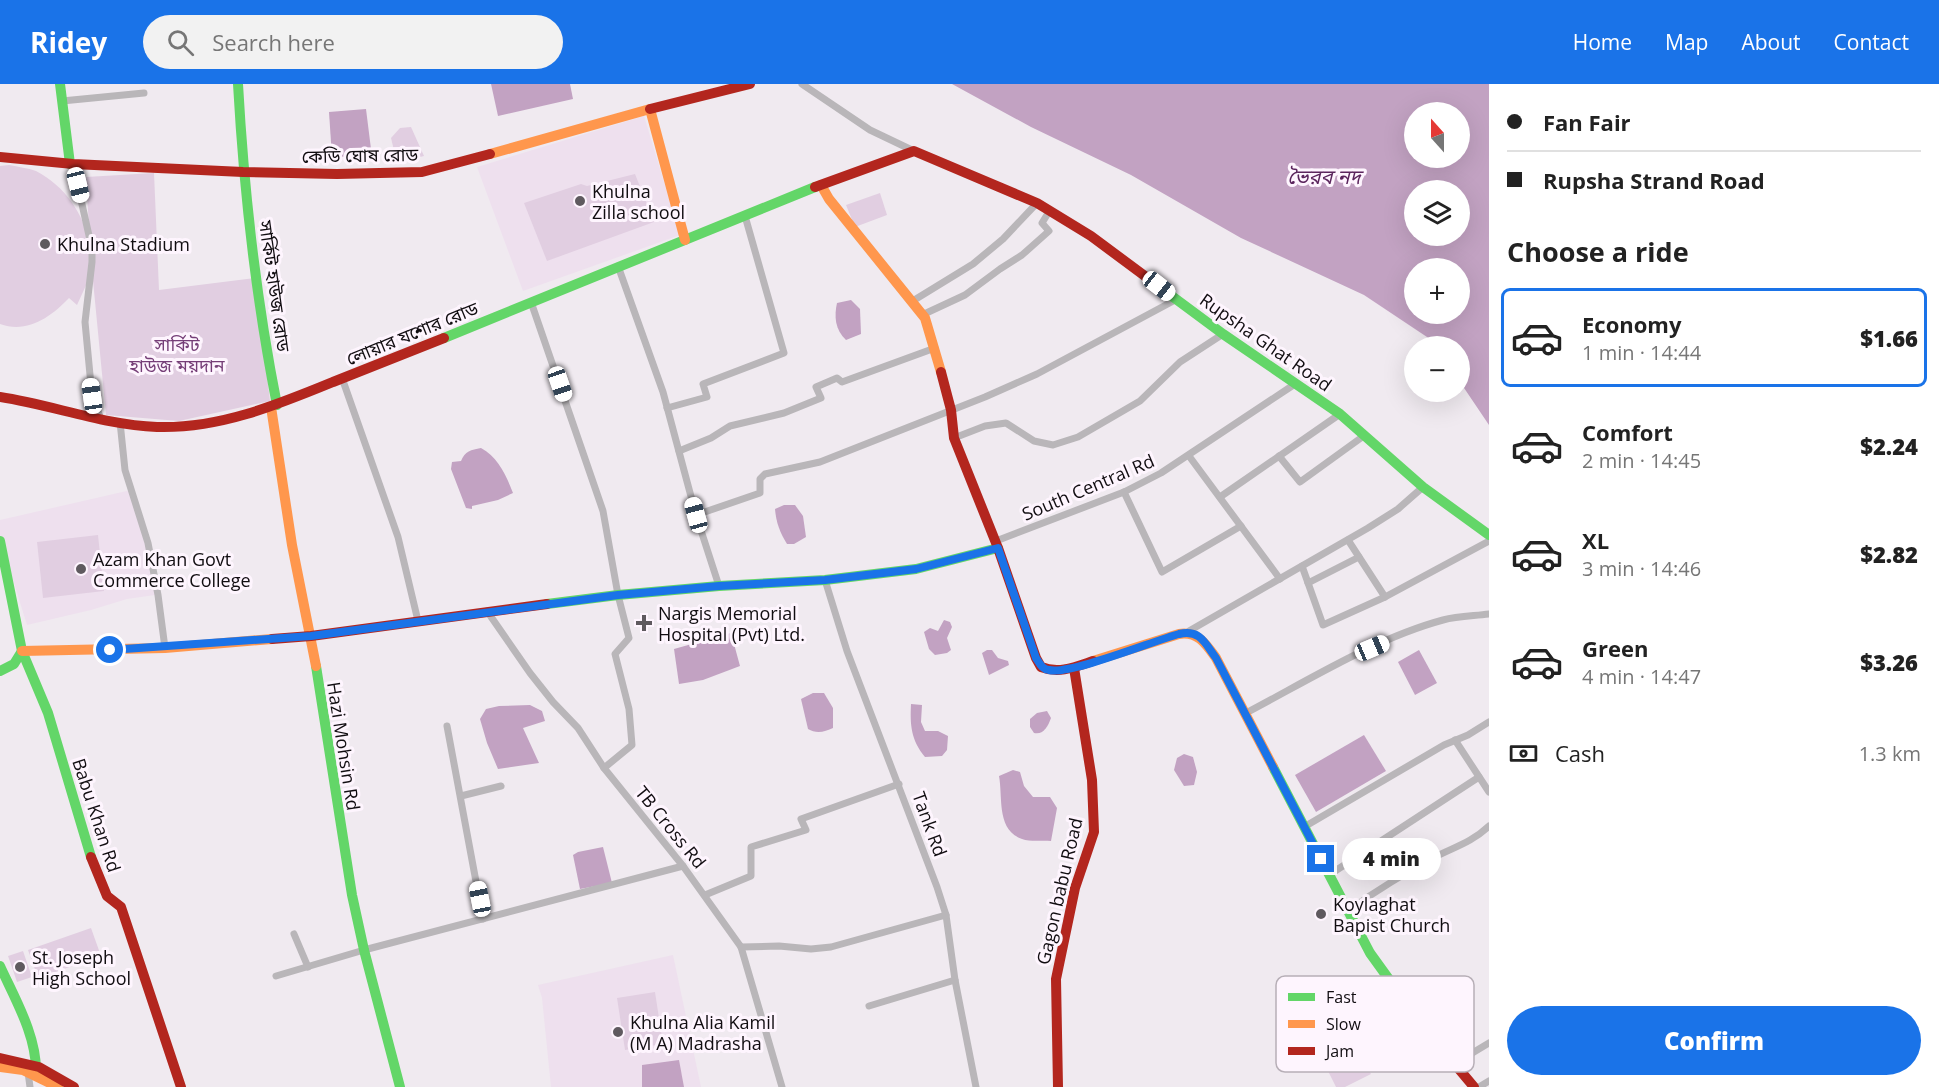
<!DOCTYPE html>
<meta charset="utf-8">
<style>
:root{--surface:#fff;--page:#f2f2f2;--text:#222;--muted:#767676;--line:#e0e0e0;--accent:#1a73e8}
body{margin:0;font-family:"Open Sans","Noto Sans Bengali",sans-serif;background:var(--page);color:var(--text);height:100vh;display:flex;flex-direction:column;font-size:22px;white-space:nowrap}
*{box-sizing:border-box;margin:0}
p{font-size:20px;color:var(--muted)}
.icon{flex:none;width:33px;height:33px;fill:none;stroke:currentColor;stroke-width:2;stroke-linecap:round;stroke-linejoin:round}
.map{position:relative;flex:1;overflow:hidden}
.drawer{display:flex;flex-direction:column;background:var(--surface);width:450px}
.drawer>*{flex:none}
.hud{display:grid;align-content:center;height:132px;padding:0 18px;background:var(--surface)}
.needle{width:39px;rotate:339deg}
.tools{position:absolute;left:1404px;top:18px;display:grid;gap:12px}
.tools a{display:grid;place-items:center;width:66px;height:66px;border-radius:50%;background:var(--surface);box-shadow:0 6px 24px #0002;font-size:30px}
.end{position:absolute;width:27px;height:27px;margin:-14px;border:8px solid #1a73e8;background:#fff;box-shadow:0 0 0 3px #fff}
.from{border-radius:50%}
.bubble{position:absolute;height:42px;border-radius:21px;background:var(--surface);box-shadow:0 6px 24px #0002;font-size:20px;font-weight:800;line-height:42px;text-align:center}
.car{position:absolute;width:18px;height:36px;margin:-18px -9px;border-radius:8px;box-shadow:0 0 4px 2px #0007;background:linear-gradient(#fff 24%,#345 0 40%,#fff 0 76%,#345 0 86%,#fff 0)}
.hud b{display:flex;align-items:center;gap:21px;height:57px;font-size:22px}
.hud b+b{border-top:2px solid var(--line)}
.hud i{width:15px;height:15px;background:var(--text)}
ul{padding:0;list-style:none}
li{display:flex;align-items:center;gap:18px;height:99px;margin:0 12px 9px;padding:0 6px;border:3px solid transparent;border-radius:9px}
li div{flex:1}
li b{display:block;font-size:22px}
li em{font-style:normal;font-weight:800}
li.selected{border-color:var(--accent)}
li>.icon{width:54px;height:54px;stroke-width:1.5}
h2{padding:0 18px;font-size:27px;line-height:72px}
.pay{display:flex;align-items:center;gap:15px;height:66px;padding:0 18px;font-size:22px}
.pay p{margin-inline-start:auto}
.cta{display:flex;gap:12px;margin-top:auto;padding:12px 18px}
.cta a{flex:1;height:69px;border-radius:36px;background:var(--accent);color:#fff;font-size:24px;font-weight:800;line-height:69px;text-align:center}
header{display:flex;align-items:center;gap:36px;box-sizing:border-box;height:84px;padding:0 30px;background:var(--accent);color:#fff}
header strong{font-size:28px}
nav{display:flex;gap:33px;margin-inline-start:auto;font-size:21px}
.search{width:420px;height:54px;background:var(--page);display:flex;align-items:center;gap:15px;box-sizing:border-box;padding:0 21px;border-radius:33px;color:var(--muted);font-size:22px}
main{display:flex;flex:1;min-height:0}
.map>svg:first-child{display:block}
.built{fill:#eee0ee}
.green{fill:#e1cee1}
.water{fill:#c2a2c2;fill-rule:evenodd}
.lines{fill:none;stroke-linecap:round;stroke-linejoin:round}
.street{stroke:#b9b6b9;stroke-width:7}
.fast{stroke:#63d668;stroke-width:10}
.slow{stroke:#ff974d;stroke-width:10}
.jam{stroke:#b3261e;stroke-width:10}
.route{stroke:#1a73e8;stroke-width:8}
.poi-dot{fill:#5f5a5f;stroke:#fef5fe;stroke-width:2}
.labels{text-anchor:middle;dominant-baseline:central;stroke-width:6;stroke-linejoin:round;paint-order:stroke}
.street-label{font-size:18px;fill:#110d11;stroke:#fef5fe}
.poi-label{font-size:18px;fill:#110d11;stroke:#fef5fe;text-anchor:start}
.park-label{font-size:18px;fill:#753e77;stroke:#fef5fe}
.water-label{font-size:20px;font-style:italic;fill:#5b255d;stroke:#fef5fe}
.key{fill:#fef5fe;stroke:#b7afb7;stroke-width:1.5}
.key-label{font-size:16px;fill:#110d11}
</style>
<header>
<strong>Ridey</strong>
<div class="search"><svg class="icon" aria-label="search" viewBox="0 0 24 24"><circle cx="10" cy="10" r="6"/><path d="M15 15l6 6"/></svg>Search here</div>
<nav><a>Home</a><a>Map</a><a>About</a><a>Contact</a></nav>
</header>
<main>
<div class="map">
<svg width="1489" height="1003" viewBox="0 0 1489 1003">
<rect width="100%" height="100%" fill="#f0eaf0"/>
<!-- built -->
<g class="built">
<polygon points="644,32 680,151 523,207 477,83"/>
<polygon points="131,406 148,459 155,511 127,515 91,526 27,541 0,454 0,436"/>
<polygon points="673,871 701,1003 551,1003 542,914 538,901"/>
</g>
<!-- green -->
<g class="green">
<polygon points="411,43 424,72 397,79 391,54 400,44"/>
<path d="M9,81c9,2 19,3 27,6 29,15 47,42 54,73l-4,-67 68,-4 5,117 96,-12 15,123 -91,20 -73,-6 -15,-155 -3,21 -11,24 -8,-7c-18,19 -42,36 -69,26v-158z"/>
<polygon points="635,90 654,138 547,177 524,119 581,100 587,102"/>
<polygon points="880,109 887,131 855,143 846,121"/>
<polygon points="98,451 104,507 43,514 37,458"/>
<polygon points="91,844 101,872 38,894 28,866"/>
<polygon points="23,867 32,893 17,898 8,872"/>
<polygon points="655,908 663,960 625,966 617,914"/>
<polygon points="1357,967 1371,990 1345,1003 1336,1003 1325,981"/>
</g>
<!-- water -->
<g class="water">
<polygon points="491,0 570,0 573,15 498,32"/>
<path d="M952,0h537v341l-29,-43v-36h-24l-6,-7 -66,-44 -123,-57 -110,-63 -100,-48zM1414,28h46v46h-46zM1414,106h46v46h-46zM1414,184h46v46h-46z"/>
<polygon points="366,25 372,73 332,73 329,28"/>
<path d="M851,216l9,9 1,25 -15,6c-11,-10 -12,-24 -9,-37z"/>
<path d="M481,364c17,9 25,27 32,45l-15,7 -26,6v3l-6,-1 -15,-39 1,-7 9,-1c4,-10 10,-11 20,-13z"/>
<path d="M784,421h11l8,11 3,21 -12,7h-7c-7,-11 -11,-22 -12,-35z"/>
<polygon points="944,536 950,538 952,543 947,554 951,566 947,569 935,571 929,565 924,548 930,544 938,547"/>
<polygon points="731,549 740,582 703,596 679,600 674,565"/>
<polygon points="987,566 992,566 998,574 1008,577 1009,581 989,591 982,569"/>
<polygon points="1419,566 1437,599 1415,611 1398,578"/>
<path d="M813,609h11l9,15v20c-8,4 -17,6 -25,1l-7,-30z"/>
<path d="M911,620l11,1 -1,17 4,9h13l10,5 -1,14 -5,6 -17,1c-14,-17 -15,-32 -14,-53z"/>
<polygon points="530,621 542,627 545,637 523,644 539,679 498,685 487,659 480,635 486,625 499,622"/>
<path d="M1047,627l4,7c-3,8 -7,17 -17,15l-4,-6v-8l7,-6z"/>
<polygon points="1364,651 1386,687 1316,728 1295,691"/>
<polygon points="1184,670 1193,673 1197,688 1194,701 1184,702 1174,686 1177,674"/>
<path d="M1013,686l7,2 4,14 9,11h17l7,11 -6,33c-8,-1 -21,1 -29,-2 -26,-9 -19,-42 -23,-63z"/>
<polygon points="603,763 612,799 580,805 573,771 578,768"/>
<polygon points="679,976 684,1003 642,1003 642,981"/>
</g>
<g class="lines">
<!-- street -->
<g class="street">
<polyline points="802,0 870,46 914,67"/>
<polyline points="62,17 144,9"/>
<polyline points="73,80 92,165 92,178 85,238 92,312 101,335"/>
<polyline points="618,182 663,308 696,431 719,502"/>
<polyline points="531,218 603,427 618,511 629,554 615,570 629,625 632,661 604,684"/>
<polyline points="911,218 973,180 1003,155 1037,119"/>
<polyline points="922,231 965,211 1000,185 1022,171 1049,147 1042,139 1050,126"/>
<polyline points="342,294 398,453 418,537"/>
<polyline points="667,324 707,313 703,300 784,269 745,132"/>
<polyline points="120,338 125,386 148,459 158,511 165,564"/>
<polyline points="954,354 985,342 1006,339 1034,357 1053,361 1078,353 1140,317 1180,278 1223,250"/>
<polyline points="679,367 711,354 730,342 784,329 821,314 816,303 837,294 842,298 935,264"/>
<polyline points="1189,372 1280,495"/>
<polyline points="1279,372 1300,398 1365,351"/>
<polyline points="1124,408 1162,488 1241,442"/>
<polyline points="1220,413 1340,330"/>
<polyline points="696,431 760,409 760,395 765,390 820,378 985,313 1037,290 1177,215"/>
<polyline points="1348,456 1385,513"/>
<polyline points="996,457 1124,408 1161,389 1295,300"/>
<polyline points="1302,482 1323,541 1385,513 1489,457"/>
<polyline points="825,496 847,567 937,803 946,831 955,896 976,1003"/>
<polyline points="1308,499 1359,473"/>
<polyline points="487,527 530,589 553,618 578,644 604,684 683,782 741,863 782,1003"/>
<polyline points="1189,547 1368,444 1398,425 1423,403"/>
<path d="M1246,629c61,-32 130,-75 197,-93 15,-4 31,-4 46,-6"/>
<polyline points="447,642 483,835"/>
<polyline points="1455,656 1489,708"/>
<polyline points="461,712 501,702"/>
<polyline points="1304,743 1444,661 1468,651 1489,638"/>
<polyline points="1329,791 1479,693"/>
<polyline points="705,811 751,792 751,763 806,746 801,735 899,700"/>
<path d="M1349,826c27,-19 54,-36 84,-52 21,-11 38,-15 56,-32"/>
<polyline points="294,850 308,883"/>
<polyline points="741,863 779,862 811,865 831,863 946,831"/>
<polyline points="276,892 364,866 683,782"/>
<polyline points="869,922 955,896"/>
<polyline points="1454,980 1489,959"/>
<polyline points="28,988 30,1003"/>
<polyline points="1479,1003 1489,997"/>
</g>
<!-- fast -->
<g class="fast">
<polyline points="60,0 70,80"/>
<path d="M238,0c6,108 18,215 39,321"/>
<polyline points="1161,204 1223,250 1340,330 1423,403 1489,451"/>
<polyline points="444,254 815,103"/>
<polyline points="0,457 22,567 48,629 91,773"/>
<polyline points="547,520 618,511 719,502 825,496 916,485 998,464"/>
<polyline points="316,582 352,811 364,866 400,1003"/>
<polyline points="0,587 14,580 22,567"/>
<polyline points="1273,683 1370,869 1422,941"/>
<path d="M0,882c15,33 37,70 36,107"/>
</g>
<!-- slow -->
<g class="slow">
<polyline points="490,70 650,25 685,156"/>
<polyline points="821,101 829,115 925,234 941,288"/>
<polyline points="271,323 292,461 316,582"/>
<polyline points="22,567 165,564 272,555"/>
<path d="M1093,577l86,-27c19,-3 27,10 37,24l57,109"/>
<polyline points="0,983 23,986 58,1003"/>
</g>
<!-- jam -->
<g class="jam">
<polyline points="650,25 750,0"/>
<polyline points="0,73 73,80 243,88 337,90 422,88 490,70"/>
<polyline points="815,103 914,67 1037,119 1091,152 1161,204"/>
<path d="M941,288l10,38 3,28 44,110 38,110 5,9c18,7 34,0 52,-6"/>
<path d="M0,313c53,8 103,28 157,30 62,2 120,-22 176,-45 37,-15 74,-29 111,-44"/>
<polyline points="272,555 311,552 547,520"/>
<polyline points="91,773 107,812 121,823 181,1003"/>
<polyline points="1422,941 1474,1003"/>
<polyline points="0,974 39,983 74,1003"/>
<polyline points="1058,1003 1056,895 1075,804 1094,748 1092,696 1074,584"/>
</g>
</g>
<g class="lines">
<!-- route -->
<path class="route" d="M110,566l201,-14 307,-41 101,-9 106,-6 91,-11 82,-21 38,110c4,6 6,11 13,12 21,5 104,-29 130,-36 21,-5 26,9 37,24l105,201"/>
</g>
<!-- markers -->
<g class="poi-dot">
<circle cx="580" cy="117" r="6"/>
<circle cx="45" cy="160" r="6"/>
<circle cx="81" cy="485" r="6"/>
<path d="M641 530h6v6h6v6h-6v6h-6v-6h-6v-6h6z"/>
<circle cx="1321" cy="830" r="6"/>
<circle cx="20" cy="883" r="6"/>
<circle cx="618" cy="948" r="6"/>
</g>
<g class="labels">
<!-- street labels -->
<g class="street-label">
<text transform="translate(360 71) rotate(-1)">কেডি ঘোষ রোড</text>
<text transform="translate(275 202) rotate(82)">সার্কিট হাউজ রোড</text>
<text transform="translate(412 249) rotate(-22)">লোয়ার যশোর রোড</text>
<text transform="translate(1266 258) rotate(35)">Rupsha Ghat Road</text>
<text transform="translate(1088 403) rotate(-23)">South Central Rd</text>
<text transform="translate(344 662) rotate(81)">Hazi Mohsin Rd</text>
<text transform="translate(97 731) rotate(72)">Babu Khan Rd</text>
<text transform="translate(930 740) rotate(70)">Tank Rd</text>
<text transform="translate(671 743) rotate(51)">TB Cross Rd</text>
<text transform="translate(1059 807) rotate(-77)">Gagon babu Road</text>
</g>
<!-- poi labels -->
<g class="poi-label">
<text x="592" y="107">Khulna<tspan x="592" dy="21">Zilla school</tspan></text>
<text x="57" y="160">Khulna Stadium</text>
<text x="93" y="475">Azam Khan Govt<tspan x="93" dy="21">Commerce College</tspan></text>
<text x="658" y="529">Nargis Memorial<tspan x="658" dy="21">Hospital (Pvt) Ltd.</tspan></text>
<text x="1333" y="820">Koylaghat<tspan x="1333" dy="21">Bapist Church</tspan></text>
<text x="32" y="873">St. Joseph<tspan x="32" dy="21">High School</tspan></text>
<text x="630" y="938">Khulna Alia Kamil<tspan x="630" dy="21">(M A) Madrasha</tspan></text>
</g>
<!-- park labels -->
<g class="park-label">
<text x="177" y="260">সার্কিট<tspan x="177" dy="21">হাউজ ময়দান</tspan></text>
</g>
<!-- water labels -->
<g class="water-label">
<text x="1324" y="92">ভৈরব নদ</text>
</g>
</g>
<!-- legend -->
<rect x="1276" y="892" width="198" height="96" rx="9" class="key"/>
<rect x="1288" y="909" width="27" height="8" fill="#63d668"/>
<rect x="1288" y="936" width="27" height="8" fill="#ff974d"/>
<rect x="1288" y="963" width="27" height="8" fill="#b3261e"/>
<g class="key-label">
<text x="1326" y="919">Fast</text>
<text x="1326" y="946">Slow</text>
<text x="1326" y="973">Jam</text>
</g>
</svg>
<div class="tools">
<a><svg class="needle" viewBox="-14 -14 28 28"><path d="M0-13l5 13h-10z" fill="#e53935"/><path d="M0 13l5-13h-10z" fill="#767676"/></svg></a>
<a><svg class="icon" aria-label="layers" viewBox="0 0 24 24"><path d="M12 4l9 5-9 5-9-5zM3 14l9 5 9-5"/></svg></a>
<a>+</a>
<a>−</a>
</div>
<i class="end from" style="left:110px;top:566px"></i>
<i class="end" style="left:1321px;top:775px"></i>
<div class="bubble" style="left:1342px;top:754px;width:99px">4 min</div>
<i class="car" style="left:78px;top:101px;rotate:166deg"></i>
<i class="car" style="left:1159px;top:202px;rotate:128deg"></i>
<i class="car" style="left:560px;top:300px;rotate:161deg"></i>
<i class="car" style="left:92px;top:312px;rotate:352deg"></i>
<i class="car" style="left:696px;top:431px;rotate:345deg"></i>
<i class="car" style="left:1372px;top:564px;rotate:67deg"></i>
<i class="car" style="left:480px;top:815px;rotate:349deg"></i>
</div>
<section class="drawer">
<div class="hud">
<b><i class="from"></i>Fan Fair</b>
<b><i></i>Rupsha Strand Road</b>
</div>
<h2>Choose a ride</h2>
<ul>
<li class="selected"><svg class="icon" aria-label="car" viewBox="0 0 24 24"><path d="M5 17H2v-5l4-1 3-4h7l3 4 3 1v5h-3M9 17h6M6 11h13"/><circle cx="7" cy="17" r="2"/><circle cx="17" cy="17" r="2"/></svg><div><b>Economy</b><p>1 min · 14:44</p></div><em>$1.66</em></li>
<li><svg class="icon" aria-label="car" viewBox="0 0 24 24"><path d="M5 17H2v-5l4-1 3-4h7l3 4 3 1v5h-3M9 17h6M6 11h13"/><circle cx="7" cy="17" r="2"/><circle cx="17" cy="17" r="2"/></svg><div><b>Comfort</b><p>2 min · 14:45</p></div><em>$2.24</em></li>
<li><svg class="icon" aria-label="car" viewBox="0 0 24 24"><path d="M5 17H2v-5l4-1 3-4h7l3 4 3 1v5h-3M9 17h6M6 11h13"/><circle cx="7" cy="17" r="2"/><circle cx="17" cy="17" r="2"/></svg><div><b>XL</b><p>3 min · 14:46</p></div><em>$2.82</em></li>
<li><svg class="icon" aria-label="car" viewBox="0 0 24 24"><path d="M5 17H2v-5l4-1 3-4h7l3 4 3 1v5h-3M9 17h6M6 11h13"/><circle cx="7" cy="17" r="2"/><circle cx="17" cy="17" r="2"/></svg><div><b>Green</b><p>4 min · 14:47</p></div><em>$3.26</em></li>
</ul>
<div class="pay"><svg class="icon" aria-label="cash" viewBox="0 0 24 24"><path d="M3 7h18v10H3z"/><circle cx="12" cy="12" r="2"/></svg>Cash<p>1.3 km</p></div>
<div class="cta"><a>Confirm</a></div>
</section>
</main>
